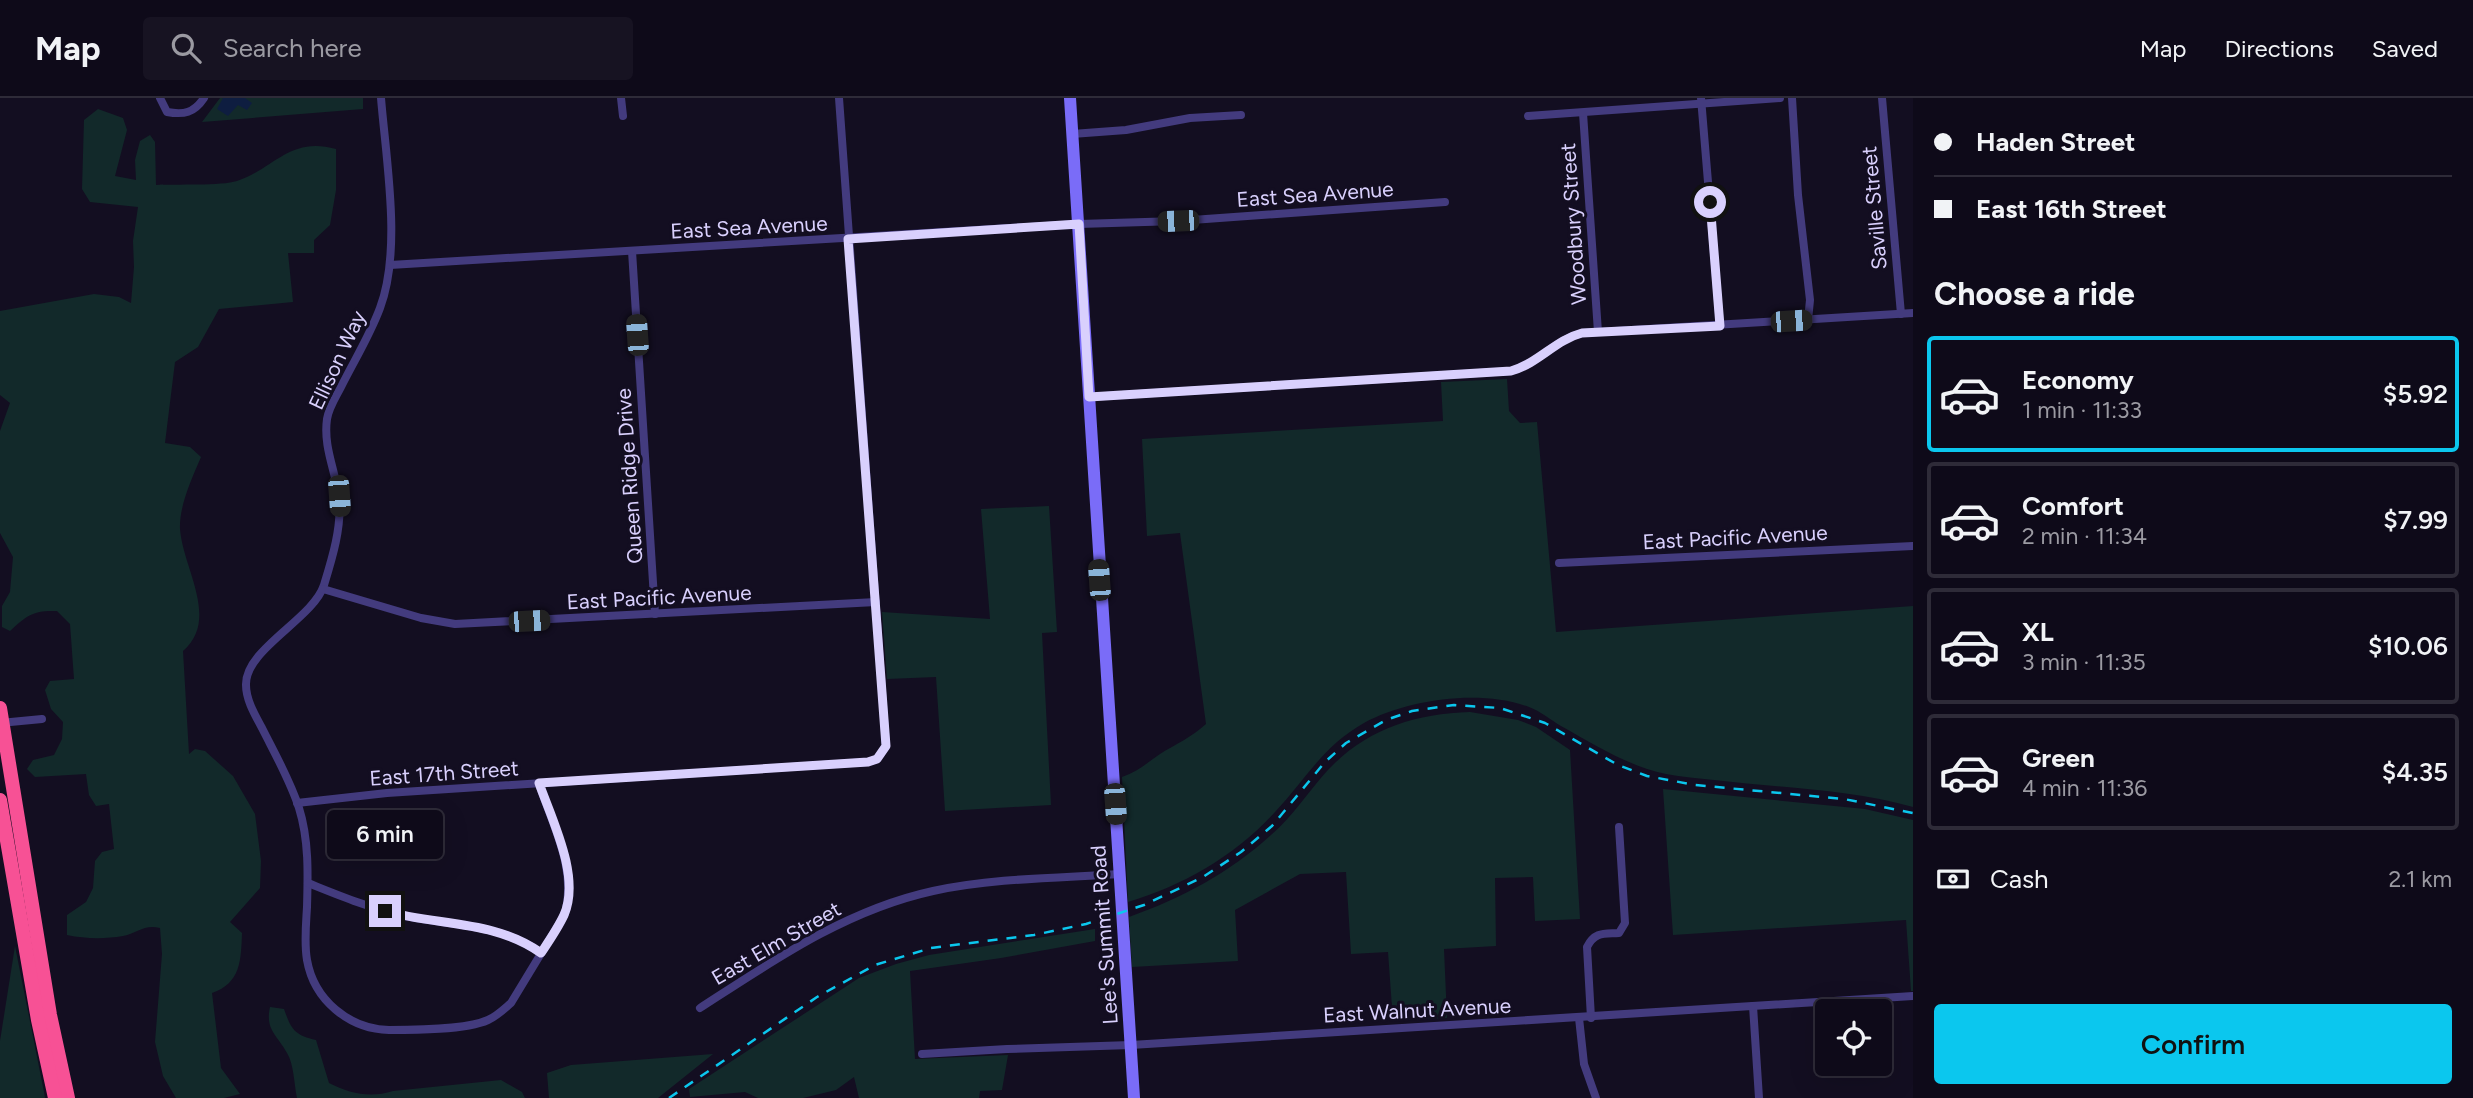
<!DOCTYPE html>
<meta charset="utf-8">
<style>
:root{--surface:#0e0a19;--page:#171322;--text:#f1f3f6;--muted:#9b9aa2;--line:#2e2b38;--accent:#0bc7ee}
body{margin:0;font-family:Figtree,sans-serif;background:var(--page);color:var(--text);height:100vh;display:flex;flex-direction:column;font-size:26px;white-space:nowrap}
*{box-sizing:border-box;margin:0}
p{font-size:23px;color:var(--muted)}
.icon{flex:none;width:38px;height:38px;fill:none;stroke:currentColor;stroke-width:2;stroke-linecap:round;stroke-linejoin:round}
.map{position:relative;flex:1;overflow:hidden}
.drawer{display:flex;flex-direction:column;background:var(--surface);width:560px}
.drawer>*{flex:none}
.top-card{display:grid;align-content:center;height:154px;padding:0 21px;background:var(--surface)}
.fabs{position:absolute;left:1815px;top:901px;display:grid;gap:14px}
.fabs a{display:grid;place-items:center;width:77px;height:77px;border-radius:7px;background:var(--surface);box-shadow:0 7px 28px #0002,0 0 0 2px var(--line);font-size:35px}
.end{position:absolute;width:32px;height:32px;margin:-16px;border:9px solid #d9d0fd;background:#111;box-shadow:0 0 0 4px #111}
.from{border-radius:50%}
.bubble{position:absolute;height:49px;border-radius:7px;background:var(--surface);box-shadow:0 7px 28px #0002,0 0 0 2px var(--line);font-size:23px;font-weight:600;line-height:49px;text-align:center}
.car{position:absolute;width:21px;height:42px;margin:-21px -10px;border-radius:9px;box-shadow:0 0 5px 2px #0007;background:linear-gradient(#222 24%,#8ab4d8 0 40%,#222 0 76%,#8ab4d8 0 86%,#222 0)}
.top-card b{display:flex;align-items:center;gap:24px;height:66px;font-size:26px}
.top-card b+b{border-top:2px solid var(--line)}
.top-card i{width:18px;height:18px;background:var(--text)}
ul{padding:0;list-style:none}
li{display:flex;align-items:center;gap:21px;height:116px;margin:0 14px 10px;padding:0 7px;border:4px solid var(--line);border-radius:7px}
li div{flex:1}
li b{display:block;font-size:26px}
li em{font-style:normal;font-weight:600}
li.active{border-color:var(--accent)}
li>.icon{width:63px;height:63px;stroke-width:1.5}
h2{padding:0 21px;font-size:32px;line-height:84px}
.pay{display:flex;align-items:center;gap:18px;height:77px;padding:0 21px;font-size:26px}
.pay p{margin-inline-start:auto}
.button{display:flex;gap:14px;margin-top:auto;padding:14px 21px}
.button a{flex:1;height:80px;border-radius:7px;background:var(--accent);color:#111;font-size:28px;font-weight:600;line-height:80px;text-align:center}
header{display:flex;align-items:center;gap:42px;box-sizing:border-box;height:98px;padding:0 35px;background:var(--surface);border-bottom:2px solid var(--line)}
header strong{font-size:33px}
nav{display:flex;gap:38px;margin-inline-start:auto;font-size:24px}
.search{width:490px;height:63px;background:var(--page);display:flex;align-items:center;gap:18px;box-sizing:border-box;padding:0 24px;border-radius:7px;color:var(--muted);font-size:26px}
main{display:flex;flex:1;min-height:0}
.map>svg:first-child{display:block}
.green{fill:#12292a}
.water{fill:#0e1d40}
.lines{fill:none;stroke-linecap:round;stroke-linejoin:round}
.street{stroke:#433b7e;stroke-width:8}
.secondary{stroke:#7a6cf8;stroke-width:12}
.highway{stroke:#f75195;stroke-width:14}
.rail{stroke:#0bc7ee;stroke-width:2.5;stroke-dasharray:10 9;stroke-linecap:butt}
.route{stroke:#d9d0fd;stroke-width:9}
.labels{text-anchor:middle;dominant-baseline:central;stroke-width:6;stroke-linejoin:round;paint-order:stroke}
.street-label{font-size:21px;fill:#d9d0fd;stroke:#130e21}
</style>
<header>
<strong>Map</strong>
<div class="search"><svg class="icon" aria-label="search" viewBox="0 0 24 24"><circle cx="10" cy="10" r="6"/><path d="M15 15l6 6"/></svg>Search here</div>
<nav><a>Map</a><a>Directions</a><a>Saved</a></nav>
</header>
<main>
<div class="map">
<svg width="1913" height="1000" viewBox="0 0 1913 1000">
<rect width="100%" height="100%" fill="#130e21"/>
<!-- green -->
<g class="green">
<polygon points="220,0 363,0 363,11 202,24"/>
<path d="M98,11l25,9 4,12 -12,46 21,4 -1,-20 5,-19 10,-6 5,7 1,43c19,-1 66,1 81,-4 38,-13 53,-45 99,-32v41l-6,35 -16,15v13h-26l5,49 -74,7 -21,38 -23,15 -10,81 25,4 11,10c-9,21 -22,49 -21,72 3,40 40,90 3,122l6,103 6,-5 10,2 28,25 22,38 6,47 -1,27 -30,34 12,11c-1,27 -1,50 -30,60l9,75 19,26 -16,4h-48l-13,-22 -8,-34 7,-88 -2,-26c-16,-4 -22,5 -37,8 -18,3 -37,3 -56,-1v-20l19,-13 7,-14 2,-27 7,-9 12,-3 -5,-45 -13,2 -7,-11 -3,-21 -51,3 -8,-8 6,-9 21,-5 8,-16 1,-17 -12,-13 -6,-19 5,-9 24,-2 -4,-55 -13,-13c-23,-1 -30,4 -47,20l-8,-4v-21l8,-14 3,-35 -13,-24v-102l10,-28 -10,-8v-84l94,-17 25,3 12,6 3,-36 -1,-26 5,-34 -48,-5 -8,-13 2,-69z"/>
<path d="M1507,281l2,32 11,12 17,-1 19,210 357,-26v201c-65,-18 -133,-19 -199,-27 -16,-2 -32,-3 -48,-6 -38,-8 -71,-29 -105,-48 -10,-6 -21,-15 -32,-19 -48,-18 -121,-8 -165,16 -41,23 -58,56 -89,89 -40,44 -91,73 -147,90l-6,-125c15,-5 25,-14 38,-23 16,-10 32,-17 46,-30l-26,-191 -33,3 -5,-97 301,-18 -2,-39z"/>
<polygon points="1049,408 1057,534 1042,535 1051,707 945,713 936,579 887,581 882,514 990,521 981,411"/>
<path d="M1470,614l48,8 18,7 34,23 10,169 -45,2 -2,-44 -38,1 1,68 -52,3 3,69 -54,3 -5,-69 -37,2 -5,-82 -46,2 -65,36 3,51 -106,6 -3,-50c53,-19 100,-44 142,-82 22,-19 37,-43 56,-64 39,-42 87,-57 143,-59z"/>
<polygon points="1663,691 1865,711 1913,722 1913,893 1911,893 1906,822 1673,837"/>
<polygon points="1095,831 1095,843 1001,860 910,873 915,961 1008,957 1002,992 980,993 979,1000 859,1000 854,979 836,992 803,1000 758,1000 745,994 690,999 689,991 859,880 896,866 929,857"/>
<polygon points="15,848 44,994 45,1000 0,1000 0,943"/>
<path d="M270,909l14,2c7,20 10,26 32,31l13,43c21,11 42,15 64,8l108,-11 21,12 3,6h-228c-3,-14 -3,-34 -10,-45 -10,-18 -22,-23 -17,-46z"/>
<polygon points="713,956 658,1000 549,1000 547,975 571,967"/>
</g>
<!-- water -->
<polygon class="water" points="223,0 245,0 252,5 247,12 238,7 228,18 217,11"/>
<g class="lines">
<!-- street -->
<g class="street">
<path d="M160,0l7,14c17,3 27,1 37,-14"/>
<path d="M381,0c5,62 21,152 -1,210 -10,27 -26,53 -39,79 -5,10 -12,20 -14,32 -4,29 9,52 12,80 3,28 -7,60 -15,86 -11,34 -79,64 -78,100 0,15 9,30 16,43 13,26 28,52 37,80 10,32 9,66 8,99 -1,18 -3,36 0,53 7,40 42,69 82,70 25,0 77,0 99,-10 9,-4 16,-11 23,-17l54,-89c12,-45 -12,-88 -26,-130"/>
<polyline points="621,0 623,18"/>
<polyline points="1701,0 1720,228"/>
<polyline points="1792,0 1798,97 1810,202 1808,222"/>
<polyline points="1882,0 1901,216"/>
<polyline points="1583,15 1598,234"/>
<polyline points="1528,18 1780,0"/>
<polyline points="1072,36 1126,32 1190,20 1241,17"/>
<polyline points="632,153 655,516"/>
<polyline points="390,167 1079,126 1178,123 1445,104"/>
<path d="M1089,299l422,-26c28,-8 44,-31 71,-38l331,-20"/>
<polyline points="1559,465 1913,448"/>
<polyline points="323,491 421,520 455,526 876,504"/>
<polyline points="0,625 42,621"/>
<polyline points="297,705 387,695 868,664 877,661 886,648 839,0"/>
<path d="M308,785c30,12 61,25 93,32 49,11 98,8 140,38"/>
<polyline points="1753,908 1759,1000"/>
<path d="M700,910c74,-48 146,-98 233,-117 61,-13 125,-13 187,-17"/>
<polyline points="1579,920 1584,966 1596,1000"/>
<path d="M1591,920l-4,-71c8,-16 18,-13 32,-14l6,-10 -6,-96"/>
<polyline points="922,956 1007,951 1131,947 1913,898"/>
</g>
<!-- secondary -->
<polyline class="secondary" points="1070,0 1134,1000"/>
<!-- highway -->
<g class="highway">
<polyline points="0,610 50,917 68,1000"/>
<polyline points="0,702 38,922 55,1000"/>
</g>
<!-- rail -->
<polyline class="rail" points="669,1000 817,899 875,867 931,850 1034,837 1086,826 1144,807 1203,779 1241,754 1272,728 1325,664 1346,645 1386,622 1412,613 1454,607 1500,610 1545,625 1618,667 1647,678 1695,687 1844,701 1913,715"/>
</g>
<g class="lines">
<!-- route -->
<path class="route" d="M385,813c53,15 110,9 156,42 8,-12 17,-25 23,-38 17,-38 -12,-95 -25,-132l329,-21 9,-3 9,-13 -38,-507 231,-15 10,173 422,-26c28,-8 44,-31 71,-38l138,-7 -10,-124"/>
</g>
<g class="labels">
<!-- street labels -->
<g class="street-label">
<text transform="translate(1315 96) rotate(-4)">East Sea Avenue</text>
<text transform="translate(1874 110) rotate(-95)">Saville Street</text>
<text transform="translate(1573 126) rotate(-94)">Woodbury Street</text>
<text transform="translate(749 129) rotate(-3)">East Sea Avenue</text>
<text transform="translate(337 262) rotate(-65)">Ellison Way</text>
<text transform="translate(629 378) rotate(-94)">Queen Ridge Drive</text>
<text transform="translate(1735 439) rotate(-3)">East Pacific Avenue</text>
<text transform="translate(659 499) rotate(-3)">East Pacific Avenue</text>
<text transform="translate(444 675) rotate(-4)">East 17th Street</text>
<text transform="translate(1104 837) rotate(-94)">Lee's Summit Road</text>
<text transform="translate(776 845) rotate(-30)">East Elm Street</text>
<text transform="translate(1417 912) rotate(-3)">East Walnut Avenue</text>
</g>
</g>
</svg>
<div class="fabs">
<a><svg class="icon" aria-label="locate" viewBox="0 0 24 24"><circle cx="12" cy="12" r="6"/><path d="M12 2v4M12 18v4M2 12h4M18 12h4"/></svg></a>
</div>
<i class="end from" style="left:1710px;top:104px"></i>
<i class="end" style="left:385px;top:813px"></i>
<div class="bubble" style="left:327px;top:712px;width:116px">6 min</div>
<i class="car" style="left:1178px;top:123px;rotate:268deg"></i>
<i class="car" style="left:1791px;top:223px;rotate:86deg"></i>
<i class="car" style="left:637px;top:237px;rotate:356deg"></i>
<i class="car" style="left:339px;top:398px;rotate:176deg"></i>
<i class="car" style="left:1099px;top:482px;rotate:356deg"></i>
<i class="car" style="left:529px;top:523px;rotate:87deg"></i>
<i class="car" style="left:1115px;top:706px;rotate:176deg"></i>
</div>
<section class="drawer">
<div class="top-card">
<b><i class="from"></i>Haden Street</b>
<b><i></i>East 16th Street</b>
</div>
<h2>Choose a ride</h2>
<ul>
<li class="active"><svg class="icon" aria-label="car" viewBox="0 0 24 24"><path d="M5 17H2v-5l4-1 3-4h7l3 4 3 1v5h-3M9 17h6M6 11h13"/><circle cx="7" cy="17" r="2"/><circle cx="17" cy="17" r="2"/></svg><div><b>Economy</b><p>1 min · 11:33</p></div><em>$5.92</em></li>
<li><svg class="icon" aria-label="car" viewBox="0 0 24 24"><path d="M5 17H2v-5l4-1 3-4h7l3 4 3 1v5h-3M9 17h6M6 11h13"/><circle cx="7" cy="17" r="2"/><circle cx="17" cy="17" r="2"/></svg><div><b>Comfort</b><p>2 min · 11:34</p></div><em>$7.99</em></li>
<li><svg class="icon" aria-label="car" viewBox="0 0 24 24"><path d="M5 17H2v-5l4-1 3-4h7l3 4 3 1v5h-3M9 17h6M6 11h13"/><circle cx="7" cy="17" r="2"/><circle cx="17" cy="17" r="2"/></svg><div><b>XL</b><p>3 min · 11:35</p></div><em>$10.06</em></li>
<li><svg class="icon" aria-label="car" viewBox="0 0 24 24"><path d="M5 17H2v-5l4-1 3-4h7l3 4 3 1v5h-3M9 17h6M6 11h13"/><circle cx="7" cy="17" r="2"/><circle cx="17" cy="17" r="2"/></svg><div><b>Green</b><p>4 min · 11:36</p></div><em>$4.35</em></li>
</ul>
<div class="pay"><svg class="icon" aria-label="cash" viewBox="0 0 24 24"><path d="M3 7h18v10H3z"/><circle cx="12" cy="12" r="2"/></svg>Cash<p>2.1 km</p></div>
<div class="button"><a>Confirm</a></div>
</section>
</main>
